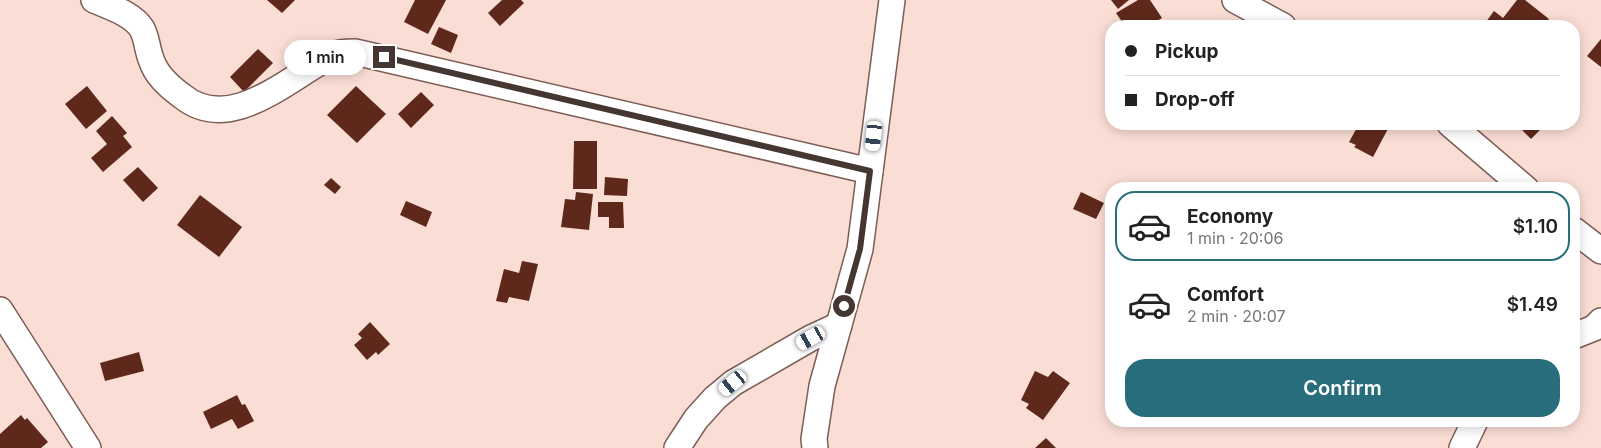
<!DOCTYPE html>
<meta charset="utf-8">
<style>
:root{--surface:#fff;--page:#f6f6f6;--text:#222;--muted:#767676;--line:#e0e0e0;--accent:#286d7c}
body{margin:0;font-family:Inter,sans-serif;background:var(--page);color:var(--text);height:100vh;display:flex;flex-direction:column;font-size:19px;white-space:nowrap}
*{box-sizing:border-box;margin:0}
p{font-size:16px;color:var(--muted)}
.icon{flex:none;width:28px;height:28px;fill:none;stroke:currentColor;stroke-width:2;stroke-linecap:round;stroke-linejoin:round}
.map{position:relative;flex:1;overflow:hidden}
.drawer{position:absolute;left:1105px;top:182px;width:475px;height:245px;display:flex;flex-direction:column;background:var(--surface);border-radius:20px;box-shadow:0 2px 12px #0003}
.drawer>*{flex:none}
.guide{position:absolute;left:1105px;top:20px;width:475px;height:110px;border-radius:20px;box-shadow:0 2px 12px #0003;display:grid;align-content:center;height:110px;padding:0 20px;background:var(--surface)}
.end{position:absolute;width:22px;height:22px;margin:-11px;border:6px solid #453632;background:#fff;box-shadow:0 0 0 2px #fff}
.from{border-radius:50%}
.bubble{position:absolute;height:35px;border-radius:18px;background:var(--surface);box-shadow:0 2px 12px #0003;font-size:16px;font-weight:600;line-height:35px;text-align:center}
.car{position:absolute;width:15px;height:30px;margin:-15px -8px;border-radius:6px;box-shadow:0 0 4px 1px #0007;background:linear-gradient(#fff 24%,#345 0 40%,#fff 0 76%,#345 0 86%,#fff 0)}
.guide b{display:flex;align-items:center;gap:18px;height:48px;font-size:19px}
.guide b+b{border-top:1px solid var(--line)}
.guide i{width:12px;height:12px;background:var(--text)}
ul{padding:9px 0 0;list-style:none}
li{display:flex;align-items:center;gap:15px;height:70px;margin:0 10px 8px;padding:0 10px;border:2px solid transparent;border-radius:20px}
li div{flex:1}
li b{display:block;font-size:19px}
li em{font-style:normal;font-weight:600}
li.active{border-color:var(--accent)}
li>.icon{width:45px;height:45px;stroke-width:1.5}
.primary-button{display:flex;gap:10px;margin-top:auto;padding:10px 20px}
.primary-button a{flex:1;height:58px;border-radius:20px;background:var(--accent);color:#fff;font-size:20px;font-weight:600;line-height:58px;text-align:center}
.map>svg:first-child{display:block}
.building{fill:#5e291b}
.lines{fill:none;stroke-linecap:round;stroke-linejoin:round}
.minor-casing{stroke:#7d5e55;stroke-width:28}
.minor{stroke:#fff;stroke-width:25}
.route{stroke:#453632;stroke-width:6}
</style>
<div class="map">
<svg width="1601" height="448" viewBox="0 0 1601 448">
<rect width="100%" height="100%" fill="#faddd5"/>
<!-- building -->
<g class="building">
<polygon points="267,0 295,0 282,13"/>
<polygon points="415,0 446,0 428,34 404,22"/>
<polygon points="502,0 521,0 524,3 500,26 488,13"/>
<polygon points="1111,0 1129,0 1118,9"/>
<polygon points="1138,0 1150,0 1162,18 1148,26 1125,26 1116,13"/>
<polygon points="1517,0 1525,0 1549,19 1543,26 1483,26 1494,11 1503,18"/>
<polygon points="439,27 458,35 451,53 431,44"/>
<polygon points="1601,39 1601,67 1587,56"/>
<polygon points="258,49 273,63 244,92 230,77"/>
<polygon points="87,86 107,111 86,129 65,104"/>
<polygon points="356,86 386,114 357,143 327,115"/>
<polygon points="421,92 434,105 411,128 398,114"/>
<polygon points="112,116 127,133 123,136 132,147 103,172 91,158 107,144 96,131"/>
<polygon points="1359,124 1390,125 1373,157 1354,147 1356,145 1349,142"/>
<polygon points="1528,124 1535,124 1541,129 1531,139 1522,130"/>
<polygon points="574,141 597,141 597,189 573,189"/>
<polygon points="138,167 158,188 143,202 123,180"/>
<polygon points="605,177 628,179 627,196 604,195"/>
<polygon points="331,178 341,187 335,194 324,185"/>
<polygon points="576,192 593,194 589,230 561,227 565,199 575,200"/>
<polygon points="1081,192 1104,203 1096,219 1073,209"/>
<polygon points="200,195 242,227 219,257 177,225"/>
<polygon points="406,201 432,212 426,227 400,215"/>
<polygon points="598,202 623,202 624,228 609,228 609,217 598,217"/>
<polygon points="522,261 538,264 529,301 509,297 507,303 496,301 504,269 519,273"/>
<polygon points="370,322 390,344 378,355 376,352 367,360 354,345 362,338 358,334"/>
<polygon points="139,352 144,371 105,381 100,363"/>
<polygon points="1035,371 1048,377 1053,371 1070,383 1043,420 1026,408 1029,404 1021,400"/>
<polygon points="237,395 242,405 245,404 254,421 238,429 232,419 211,429 203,412"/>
<polygon points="21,415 25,420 27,418 48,442 41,448 0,448 0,434"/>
<polygon points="1046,438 1056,448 1035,448"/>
</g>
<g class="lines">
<!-- minor casing -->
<g class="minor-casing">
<g id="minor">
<path d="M94,0c16,7 39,14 48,29 5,9 5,20 9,30 5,16 17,27 31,37 49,40 108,-20 151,-41 6,-3 15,-3 22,-3l515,119"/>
<polyline points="1235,0 1283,26"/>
<polyline points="1450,124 1526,189"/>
<polyline points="1574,230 1601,251"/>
<polyline points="0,310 88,448"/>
<polyline points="1574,336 1594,328 1601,321"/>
<polyline points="677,448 696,419 715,398 733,383 811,338 839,325"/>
<polyline points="815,448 814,439 822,386 860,249 892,0"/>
<polyline points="1462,448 1475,421"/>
</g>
</g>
<!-- minor -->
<use href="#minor" class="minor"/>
</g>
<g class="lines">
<!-- route -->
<polyline class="route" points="384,57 870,171 860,249 844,306"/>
</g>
</svg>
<i class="end from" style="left:844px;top:306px"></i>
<i class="end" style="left:384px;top:57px"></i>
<div class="bubble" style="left:284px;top:40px;width:82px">1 min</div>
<i class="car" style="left:874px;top:136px;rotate:186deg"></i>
<i class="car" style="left:811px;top:338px;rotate:241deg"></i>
<i class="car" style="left:733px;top:383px;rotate:231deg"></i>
<div class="guide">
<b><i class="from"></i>Pickup</b>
<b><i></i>Drop-off</b>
</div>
<section class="drawer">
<ul>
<li class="active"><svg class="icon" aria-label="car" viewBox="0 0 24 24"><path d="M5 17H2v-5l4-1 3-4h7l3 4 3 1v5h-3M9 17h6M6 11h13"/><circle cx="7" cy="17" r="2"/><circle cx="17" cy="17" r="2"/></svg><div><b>Economy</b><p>1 min · 20:06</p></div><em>$1.10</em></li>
<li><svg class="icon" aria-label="car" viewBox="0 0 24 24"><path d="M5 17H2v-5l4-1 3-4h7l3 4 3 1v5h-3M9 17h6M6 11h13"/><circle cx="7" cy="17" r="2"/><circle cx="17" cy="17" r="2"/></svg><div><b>Comfort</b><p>2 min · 20:07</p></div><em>$1.49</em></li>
</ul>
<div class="primary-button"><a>Confirm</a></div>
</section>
</div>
